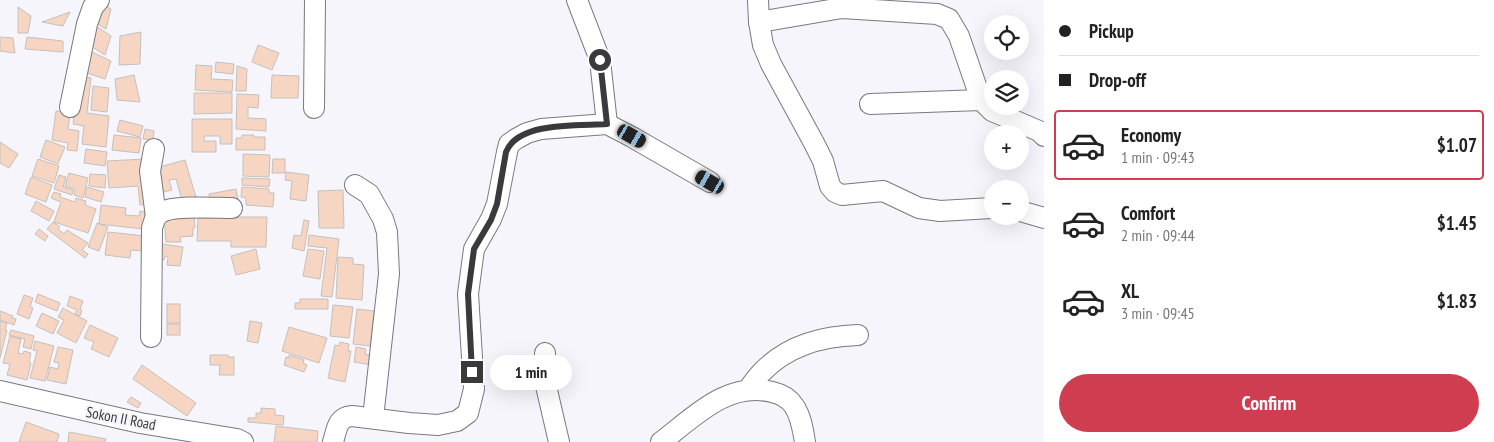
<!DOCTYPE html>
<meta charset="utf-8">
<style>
:root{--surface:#fff;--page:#f6f6f6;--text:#222;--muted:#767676;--line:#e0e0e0;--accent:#ce3e50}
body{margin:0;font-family:"PT Sans Narrow",sans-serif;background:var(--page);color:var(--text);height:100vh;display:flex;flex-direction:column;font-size:19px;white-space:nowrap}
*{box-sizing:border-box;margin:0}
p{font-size:16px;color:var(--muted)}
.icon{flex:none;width:28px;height:28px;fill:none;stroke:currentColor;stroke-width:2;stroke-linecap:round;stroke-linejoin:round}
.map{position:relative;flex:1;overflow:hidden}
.panel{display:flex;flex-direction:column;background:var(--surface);width:450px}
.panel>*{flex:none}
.banner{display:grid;align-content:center;height:110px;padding:0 15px;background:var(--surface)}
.buttons{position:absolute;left:984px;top:15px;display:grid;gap:10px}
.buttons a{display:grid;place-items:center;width:45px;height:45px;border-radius:50%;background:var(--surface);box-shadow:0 5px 20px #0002;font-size:25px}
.end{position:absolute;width:22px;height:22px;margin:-11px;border:6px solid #3a3a3d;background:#fff;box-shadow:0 0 0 2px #fff}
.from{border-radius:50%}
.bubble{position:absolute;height:35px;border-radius:18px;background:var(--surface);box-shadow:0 5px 20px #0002;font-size:16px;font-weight:700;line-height:35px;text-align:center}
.car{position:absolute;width:15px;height:30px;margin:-15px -8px;border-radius:6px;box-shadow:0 0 4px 1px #0007;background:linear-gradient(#222 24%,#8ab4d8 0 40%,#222 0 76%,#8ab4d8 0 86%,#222 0)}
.banner b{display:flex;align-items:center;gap:18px;height:48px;font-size:19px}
.banner b+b{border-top:1px solid var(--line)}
.banner i{width:12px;height:12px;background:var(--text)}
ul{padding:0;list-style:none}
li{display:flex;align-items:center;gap:15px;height:70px;margin:0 10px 8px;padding:0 5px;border:2px solid transparent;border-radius:5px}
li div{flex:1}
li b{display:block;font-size:19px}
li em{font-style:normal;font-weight:700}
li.active{border-color:var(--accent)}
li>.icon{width:45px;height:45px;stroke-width:1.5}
.primary-button{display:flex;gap:10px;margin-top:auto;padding:10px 15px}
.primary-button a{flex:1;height:58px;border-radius:30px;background:var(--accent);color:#fff;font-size:20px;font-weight:700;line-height:58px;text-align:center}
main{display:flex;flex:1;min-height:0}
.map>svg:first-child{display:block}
.building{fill:#f6d6c3;stroke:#c5c0bc}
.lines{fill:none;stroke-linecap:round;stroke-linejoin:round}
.minor-casing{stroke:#79797e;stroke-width:22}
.minor{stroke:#fff;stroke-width:20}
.route{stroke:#3a3a3d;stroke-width:6}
.labels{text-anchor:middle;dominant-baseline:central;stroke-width:4.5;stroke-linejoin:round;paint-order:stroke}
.street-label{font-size:15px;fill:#3a3a3d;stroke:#f5f5fb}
</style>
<main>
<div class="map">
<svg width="1044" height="442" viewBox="0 0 1044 442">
<rect width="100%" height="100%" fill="#f5f5fb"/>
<!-- building -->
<g class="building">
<polygon points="102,3 111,9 106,29 96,23"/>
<polygon points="18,7 31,16 28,33 18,33"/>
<polygon points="70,12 63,26 42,22"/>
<polygon points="96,26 111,36 105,55 89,45"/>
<polygon points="141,32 140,64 119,65 120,36"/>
<polygon points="0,37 13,38 15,53 0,51"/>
<polygon points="27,37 63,41 63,52 25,49"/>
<polygon points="258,45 279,53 272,70 252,62"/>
<polygon points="92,52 111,61 105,79 84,72"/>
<polygon points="216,62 234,64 233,74 215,72"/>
<polygon points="196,65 212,66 211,79 233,80 232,92 195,90"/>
<polygon points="237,66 247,69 246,91 236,91"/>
<polygon points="134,75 140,102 117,100 115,79"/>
<polygon points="272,75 299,76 298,98 271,98"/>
<polygon points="79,76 91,78 87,113 109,116 106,147 82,144 84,126 73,124"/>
<polygon points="93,86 109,88 107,112 91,110"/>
<polygon points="194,93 232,93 232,113 194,114"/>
<polygon points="237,94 259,95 258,108 248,107 248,118 266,119 266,131 236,129"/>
<polygon points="56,111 70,113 68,129 79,131 77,151 67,150 68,143 52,140"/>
<polygon points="192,119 232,119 232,144 220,144 220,136 204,136 204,141 216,141 216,152 192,152"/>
<polygon points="120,120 143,126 140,137 117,131"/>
<polygon points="145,129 154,131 153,140 143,139"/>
<polygon points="114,135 141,138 139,153 112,150"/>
<polygon points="242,135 254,135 254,137 265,137 265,150 236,150 236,138 242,138"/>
<polygon points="46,140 65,147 58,164 40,157"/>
<polygon points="0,142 18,154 9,168 0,163"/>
<polygon points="86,149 107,152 105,166 84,163"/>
<polygon points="243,154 270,155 269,177 243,176"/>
<polygon points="38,159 59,166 54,183 32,176"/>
<polygon points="145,159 148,204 140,205 138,186 109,188 107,161"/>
<polygon points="273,159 285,159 285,173 272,173"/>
<polygon points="185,160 196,197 182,200 176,179 169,180 172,190 159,193 152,169"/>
<polygon points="286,172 309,175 306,201 290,199 292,181 285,180"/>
<polygon points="69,173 88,178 83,198 74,195 75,189 65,186"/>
<polygon points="90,174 106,175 105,188 89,186"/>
<polygon points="59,175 66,177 63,187 73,190 72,195 54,189"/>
<polygon points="31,177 52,185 46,202 25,194"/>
<polygon points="242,178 270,179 269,187 242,185"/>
<polygon points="87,187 104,192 101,202 85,197"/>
<polygon points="242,187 269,189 269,193 274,193 273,207 246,205 246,198 241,197"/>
<polygon points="236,189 238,200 210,204 209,194"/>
<polygon points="343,190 344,228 319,228 318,191"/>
<polygon points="54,192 61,194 60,197 75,202 76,198 86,201 85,205 96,209 88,233 54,222 61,202 51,198"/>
<polygon points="36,201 54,211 49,221 31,211"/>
<polygon points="101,205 126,208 125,215 139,216 140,211 145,212 143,229 99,224"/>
<polygon points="213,213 235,217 267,217 266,247 231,247 231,241 197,241 198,218 212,218"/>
<polygon points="194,215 195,228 193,228 193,236 180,237 181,242 166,242 164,217"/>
<polygon points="304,220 309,221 304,251 292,248 294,235 301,236"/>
<polygon points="53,222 60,227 58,229 64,234 67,230 88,243 82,250 88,254 85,258 47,229"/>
<polygon points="97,223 108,227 99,251 88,247"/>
<polygon points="39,229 48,236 45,241 35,234"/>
<polygon points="108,232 145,236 143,251 131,250 130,258 105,255"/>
<polygon points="309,235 339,239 332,297 321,296 327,248 308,246"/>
<polygon points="162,244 183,247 180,266 167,265 168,257 165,256 164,260 160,259"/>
<polygon points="256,249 260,269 236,275 231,256"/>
<polygon points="308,249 324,251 320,279 303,276"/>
<polygon points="338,257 353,258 353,264 364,265 362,300 336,298"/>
<polygon points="38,294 60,303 57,311 35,302"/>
<polygon points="24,295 33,298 30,307 33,308 29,319 17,314"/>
<polygon points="70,296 83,301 80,309 82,310 80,316 75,314 77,310 67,306"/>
<polygon points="300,299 328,299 328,309 295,309 295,303 300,303"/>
<rect x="167" y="304" width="13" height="19"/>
<polygon points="333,305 353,307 349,338 330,336"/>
<polygon points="63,308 87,321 76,343 57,333 64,320 58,317"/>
<polygon points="357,309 374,311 370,346 353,344"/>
<polygon points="0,311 13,316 12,318 16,319 14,325 0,320"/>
<polygon points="42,313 59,321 53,334 36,326"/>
<polygon points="0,321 7,323 5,330 7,330 0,358"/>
<polygon points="250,321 262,323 258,343 247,341"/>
<rect x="167" y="324" width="13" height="11"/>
<polygon points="90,325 118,338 109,357 91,349 94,342 84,338"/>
<polygon points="289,327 327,338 319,363 282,351"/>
<polygon points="11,330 34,336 31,349 23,347 25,339 9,335"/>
<polygon points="10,336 21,339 18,353 23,354 24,351 31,353 29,362 31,363 27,380 7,375 10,364 3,363"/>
<polygon points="35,341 54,346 45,381 30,378 37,351 33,350"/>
<polygon points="340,342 349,344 348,351 351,351 345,382 328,378 335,345 339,346"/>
<polygon points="58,347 73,350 66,384 47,380 50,367 58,369 59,363 54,362"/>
<polygon points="356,347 366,349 365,354 373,356 372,365 354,362"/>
<polygon points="210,355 228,355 228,357 234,357 234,375 219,375 220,365 210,365"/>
<polygon points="289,355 304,360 303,363 307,365 304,372 284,365 286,357 289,358"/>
<polygon points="142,365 196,403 187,416 133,379"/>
<polygon points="131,397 141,403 138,408 127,402"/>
<polygon points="261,408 275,409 275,415 284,416 283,425 248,422 248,418 256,418 256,413 261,413"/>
<polygon points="26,422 59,434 57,442 19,442"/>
<polygon points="276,426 318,431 317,442 274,442"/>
<polygon points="69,432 106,439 105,442 68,442"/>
</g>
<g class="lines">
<!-- minor casing -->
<g class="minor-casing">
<g id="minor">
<polyline points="577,0 600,60 607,124"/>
<polyline points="758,0 759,22 763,45 771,64 814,143 823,161 830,186 835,192 842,195 883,191 919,208 940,211 992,208"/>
<polyline points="759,22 842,8 937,14 949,19 959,36 981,100 992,111 1039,131 1044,136"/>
<polyline points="870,104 981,100"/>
<polyline points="70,107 87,24 93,7 99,0"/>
<polyline points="314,108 315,0"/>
<polyline points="154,149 150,171 156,217"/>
<polyline points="355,185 369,194 383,219 387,232 389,274 373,418"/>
<polyline points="1020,211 1044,218"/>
<path d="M151,337l1,-109c2,-6 3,-13 10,-16 13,-7 54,-4 70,-4"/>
<polyline points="545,353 546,386 559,442"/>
<path d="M748,390c4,-6 9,-13 14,-18 25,-26 61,-36 96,-37"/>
<polyline points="0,391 140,423 237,439 243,442"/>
<path d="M333,442c4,-13 4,-25 19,-26l57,7 29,2 19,-4 11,-8 6,-24 -6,-95 6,-45 17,-30 6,-15 10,-52 2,-8 7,-5 11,-6 14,-4 66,-5 25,13 78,45"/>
<path d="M661,442c33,-25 66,-61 111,-50 9,2 17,6 22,14 7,10 9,24 11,36"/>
</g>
</g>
<!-- minor -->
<use href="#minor" class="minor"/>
</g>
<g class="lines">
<!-- route -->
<path class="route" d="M472,372l-4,-78 6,-45 17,-29 6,-16 9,-52c12,-31 74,-26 101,-28l-7,-64"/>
</g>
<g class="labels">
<!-- street labels -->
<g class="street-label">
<text transform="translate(121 418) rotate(11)">Sokon II Road</text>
</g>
</g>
</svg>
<div class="buttons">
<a><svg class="icon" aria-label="locate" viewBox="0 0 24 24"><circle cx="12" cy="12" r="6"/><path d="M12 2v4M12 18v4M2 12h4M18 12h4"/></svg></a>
<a><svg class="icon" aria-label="layers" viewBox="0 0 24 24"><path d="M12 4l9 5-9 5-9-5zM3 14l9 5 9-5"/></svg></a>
<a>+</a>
<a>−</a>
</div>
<i class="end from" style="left:600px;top:60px"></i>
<i class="end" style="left:472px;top:372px"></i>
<div class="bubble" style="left:490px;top:355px;width:82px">1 min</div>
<i class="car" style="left:632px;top:136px;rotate:120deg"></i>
<i class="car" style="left:710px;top:182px;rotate:300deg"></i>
</div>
<section class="panel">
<div class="banner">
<b><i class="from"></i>Pickup</b>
<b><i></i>Drop-off</b>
</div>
<ul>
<li class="active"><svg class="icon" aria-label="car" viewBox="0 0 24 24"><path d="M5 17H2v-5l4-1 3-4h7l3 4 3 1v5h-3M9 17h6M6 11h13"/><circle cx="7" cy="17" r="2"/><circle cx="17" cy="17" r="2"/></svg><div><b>Economy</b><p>1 min · 09:43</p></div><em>$1.07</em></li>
<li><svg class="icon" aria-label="car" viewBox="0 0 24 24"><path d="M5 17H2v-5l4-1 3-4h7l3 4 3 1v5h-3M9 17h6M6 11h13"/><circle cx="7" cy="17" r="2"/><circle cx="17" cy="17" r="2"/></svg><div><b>Comfort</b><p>2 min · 09:44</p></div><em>$1.45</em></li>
<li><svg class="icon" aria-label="car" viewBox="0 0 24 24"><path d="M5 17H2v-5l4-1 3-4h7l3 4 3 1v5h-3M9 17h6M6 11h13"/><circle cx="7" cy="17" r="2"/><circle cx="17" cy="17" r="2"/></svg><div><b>XL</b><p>3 min · 09:45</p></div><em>$1.83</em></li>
</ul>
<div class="primary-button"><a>Confirm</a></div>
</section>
</main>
